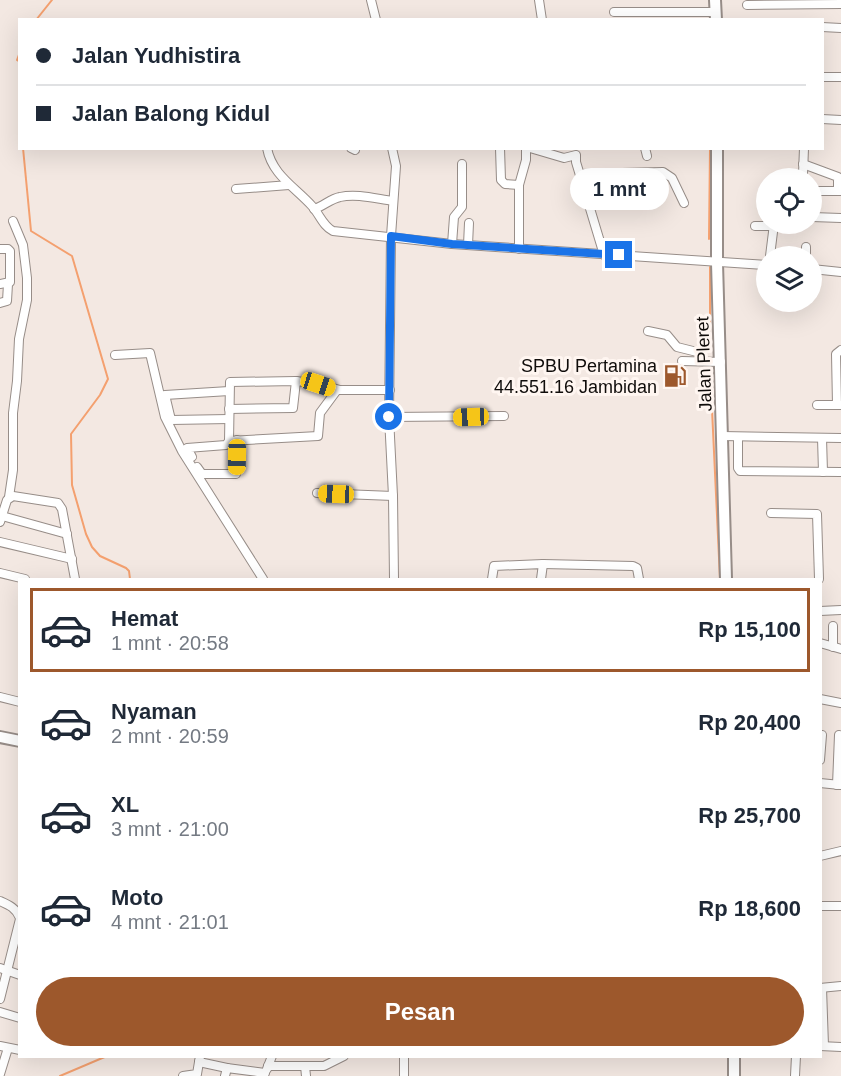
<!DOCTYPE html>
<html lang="id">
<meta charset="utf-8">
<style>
:root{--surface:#fff;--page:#f2f2f3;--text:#1f2937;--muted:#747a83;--line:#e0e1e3;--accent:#9d582c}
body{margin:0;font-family:Arial,sans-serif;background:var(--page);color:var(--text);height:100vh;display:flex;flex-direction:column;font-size:22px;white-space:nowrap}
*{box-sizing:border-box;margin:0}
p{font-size:20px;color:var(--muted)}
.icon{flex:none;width:33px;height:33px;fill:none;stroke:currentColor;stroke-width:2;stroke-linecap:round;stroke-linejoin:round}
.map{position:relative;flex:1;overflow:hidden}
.sheet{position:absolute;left:18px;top:578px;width:804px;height:480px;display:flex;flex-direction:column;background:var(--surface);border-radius:0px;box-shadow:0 6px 24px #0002}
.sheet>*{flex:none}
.top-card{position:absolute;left:18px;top:18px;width:806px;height:132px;border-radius:0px;box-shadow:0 6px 24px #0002;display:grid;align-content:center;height:132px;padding:0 18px;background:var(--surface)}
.buttons{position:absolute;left:756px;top:168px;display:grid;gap:12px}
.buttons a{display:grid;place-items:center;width:66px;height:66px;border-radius:50%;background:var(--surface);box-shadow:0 6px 24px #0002;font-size:30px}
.end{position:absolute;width:27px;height:27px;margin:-14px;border:8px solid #1a73e8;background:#fff;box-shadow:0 0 0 3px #fff}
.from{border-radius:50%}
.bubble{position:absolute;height:42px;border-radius:21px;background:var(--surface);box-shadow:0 6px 24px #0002;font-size:20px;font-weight:600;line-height:42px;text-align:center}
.car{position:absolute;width:18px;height:36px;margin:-18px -9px;border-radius:8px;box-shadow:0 0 4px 2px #0007;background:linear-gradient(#f5c518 24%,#345 0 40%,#f5c518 0 76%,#345 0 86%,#f5c518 0)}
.top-card b{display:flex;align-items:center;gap:21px;height:57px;font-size:22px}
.top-card b+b{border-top:2px solid var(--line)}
.top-card i{width:15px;height:15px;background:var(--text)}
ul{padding:10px 0 0;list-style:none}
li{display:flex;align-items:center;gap:18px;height:84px;margin:0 12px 9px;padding:0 6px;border:3px solid transparent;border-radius:0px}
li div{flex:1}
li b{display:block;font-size:22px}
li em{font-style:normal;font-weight:600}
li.on{border-color:var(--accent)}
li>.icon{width:54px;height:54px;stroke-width:1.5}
.action{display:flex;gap:12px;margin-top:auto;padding:12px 18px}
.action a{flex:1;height:69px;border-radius:36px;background:var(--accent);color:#fff;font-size:24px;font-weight:600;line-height:69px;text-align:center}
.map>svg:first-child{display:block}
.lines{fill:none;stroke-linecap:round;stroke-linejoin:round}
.stream{stroke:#f4a06f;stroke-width:2}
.street-casing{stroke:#978d88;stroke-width:10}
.secondary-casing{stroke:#978d88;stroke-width:14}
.street{stroke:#fff;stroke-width:8}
.secondary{stroke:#fff;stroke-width:10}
.route{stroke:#1a73e8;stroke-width:8}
.labels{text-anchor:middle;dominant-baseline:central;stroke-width:6;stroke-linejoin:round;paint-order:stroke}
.street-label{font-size:18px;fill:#100d0b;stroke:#fff6f1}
.poi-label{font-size:18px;fill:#100d0b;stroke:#fff6f1;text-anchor:end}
</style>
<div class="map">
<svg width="841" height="1076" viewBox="0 0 841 1076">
<rect width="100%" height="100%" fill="#f3e8e2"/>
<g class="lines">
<!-- stream -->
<g class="stream">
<polyline points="710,0 710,9"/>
<polyline points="36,20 52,0"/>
<polyline points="20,52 17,60 20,62"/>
<polyline points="23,148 31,231 72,256 108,379 100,395 71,434 72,485 86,534 92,547 100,556 126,568 129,571 130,579"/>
<polyline points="709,239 710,148"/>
<polyline points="710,267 710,327"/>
<polyline points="711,388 720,579"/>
<polyline points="60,1076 107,1056"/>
</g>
<!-- street casing -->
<g class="street-casing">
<g id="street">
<polyline points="371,0 376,20"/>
<polyline points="539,0 542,20"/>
<polyline points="747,5 841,4"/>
<polyline points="614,12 715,12"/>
<polyline points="822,27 841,28"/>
<polyline points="822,77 841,77"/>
<polyline points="822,119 841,120"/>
<path d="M267,148c5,27 28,39 45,58 8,9 11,20 21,25l119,13 314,21"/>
<polyline points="351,148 355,150"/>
<polyline points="392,148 396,166 391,236 389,417 393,496 394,579"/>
<polyline points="500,148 501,180 505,184 519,185"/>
<polyline points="530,148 564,158 576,155 576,162 604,255"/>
<polyline points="645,148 647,156"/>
<polyline points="803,164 838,177 838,191"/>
<polyline points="649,173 652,203"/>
<polyline points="581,174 663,172 672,178 684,203"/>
<polyline points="803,174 804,148"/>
<polyline points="236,189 289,185"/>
<polyline points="812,191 841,191"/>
<path d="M314,209c10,-3 16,-10 26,-12 17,-4 37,2 53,4"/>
<polyline points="812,217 841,218"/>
<polyline points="755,226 772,226"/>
<polyline points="452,244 454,217 462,207 462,164"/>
<polyline points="468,245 469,223"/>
<polyline points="0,249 8,249 10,251 10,282 0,284"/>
<polyline points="519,249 519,185 526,160 526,148"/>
<polyline points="770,256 774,224"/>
<polyline points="806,256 806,247"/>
<polyline points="812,269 841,272"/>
<polyline points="0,303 7,301 8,284"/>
<polyline points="648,331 667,335 677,347 701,353 703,360"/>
<polyline points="115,355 150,353 165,417 182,451 263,579"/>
<polyline points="682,361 721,362"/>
<polyline points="337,390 320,413 318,436 229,441 230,382 296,381 319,384 340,390 390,390"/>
<polyline points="229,391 165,395 171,420 229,419"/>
<polyline points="817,405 840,405"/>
<polyline points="837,405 836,354 841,350"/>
<polyline points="229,409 293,408 296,381"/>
<polyline points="389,417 504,416"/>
<polyline points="722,436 841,438"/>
<polyline points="738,437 738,468 740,471 841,472"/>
<polyline points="822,438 823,472"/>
<polyline points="192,457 187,448 226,445 229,441"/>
<polyline points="197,467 202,474 236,474 237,440"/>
<polyline points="317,493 393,496"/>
<polyline points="9,497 13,470 13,413 17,381 19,339 27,300 27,278 23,245 13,221"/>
<polyline points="771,513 817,514 819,579"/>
<polyline points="2,516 67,534"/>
<polyline points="0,522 7,500 13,496 58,503 62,509 75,579"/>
<polyline points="0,542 72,559"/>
<polyline points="543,564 633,566 637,568 639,579"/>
<polyline points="0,573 25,579"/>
<polyline points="492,579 494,566 543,564 541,579"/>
<polyline points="820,611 841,610"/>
<polyline points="820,643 841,649"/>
<polyline points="833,647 833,626"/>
<polyline points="0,697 20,702"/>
<polyline points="820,699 841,703"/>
<polyline points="820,760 822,735"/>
<polyline points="820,783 840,785"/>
<polyline points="837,785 839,735"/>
<polyline points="820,856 841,851"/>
<path d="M0,901c9,4 16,7 20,17"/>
<polyline points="820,906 841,906"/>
<polyline points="0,968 20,975"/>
<polyline points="820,988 841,986"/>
<polyline points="822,988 824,1046"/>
<polyline points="0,999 20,919"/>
<polyline points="0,1012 20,1018"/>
<polyline points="0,1046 20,1050"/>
<polyline points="820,1046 841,1047"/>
<polyline points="404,1056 404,1076"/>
<polyline points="199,1062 227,1068"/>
<polyline points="268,1066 324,1066 344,1056"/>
<polyline points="305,1066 306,1076"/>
<polyline points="267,1069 272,1056"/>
<polyline points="0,1074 8,1048"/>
<polyline points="183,1076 197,1074 200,1056"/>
<polyline points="225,1076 227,1068 265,1073"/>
<polyline points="795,1076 796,1056"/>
</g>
</g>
<!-- secondary casing -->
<g class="secondary-casing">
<g id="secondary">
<polyline points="715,0 716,20"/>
<polyline points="717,148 717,263 726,579"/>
<polyline points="0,737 20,741"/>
<polyline points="734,1056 734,1076"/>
</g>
</g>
<!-- street -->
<use href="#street" class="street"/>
<!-- secondary -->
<use href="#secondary" class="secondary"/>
</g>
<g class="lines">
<!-- route -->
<polyline class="route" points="389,417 391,236 452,244 619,255"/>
</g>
<!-- icons -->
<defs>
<g id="fuel-bare" transform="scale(1.8)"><path d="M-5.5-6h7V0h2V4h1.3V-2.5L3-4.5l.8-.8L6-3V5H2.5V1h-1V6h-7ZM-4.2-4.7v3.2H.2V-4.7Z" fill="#9d582c" stroke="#fff6f1" stroke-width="2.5" paint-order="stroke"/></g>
</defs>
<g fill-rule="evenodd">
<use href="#fuel-bare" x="675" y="376"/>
</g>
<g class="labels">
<!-- street labels -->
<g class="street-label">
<text transform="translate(704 364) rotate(-92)">Jalan Pleret</text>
</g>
<!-- poi labels -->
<g class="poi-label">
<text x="657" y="366">SPBU Pertamina<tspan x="657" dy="21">44.551.16 Jambidan</tspan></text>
</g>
</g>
</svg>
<div class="buttons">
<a><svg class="icon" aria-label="locate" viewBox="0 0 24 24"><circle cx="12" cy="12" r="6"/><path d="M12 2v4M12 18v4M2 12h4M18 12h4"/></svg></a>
<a><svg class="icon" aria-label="layers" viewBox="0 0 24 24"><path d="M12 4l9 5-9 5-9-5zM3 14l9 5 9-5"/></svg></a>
</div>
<i class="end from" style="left:389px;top:417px"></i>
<i class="end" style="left:619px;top:255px"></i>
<div class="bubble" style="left:570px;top:168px;width:99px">1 mnt</div>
<i class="car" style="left:318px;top:384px;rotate:108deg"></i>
<i class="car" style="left:471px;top:417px;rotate:268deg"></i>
<i class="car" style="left:237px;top:457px;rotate:181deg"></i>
<i class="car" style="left:336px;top:494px;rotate:272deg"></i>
<div class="top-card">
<b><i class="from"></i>Jalan Yudhistira</b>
<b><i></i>Jalan Balong Kidul</b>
</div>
<section class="sheet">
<ul>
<li class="on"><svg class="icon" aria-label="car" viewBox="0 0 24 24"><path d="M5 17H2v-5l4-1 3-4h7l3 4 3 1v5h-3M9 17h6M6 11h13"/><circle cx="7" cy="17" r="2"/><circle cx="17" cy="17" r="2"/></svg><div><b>Hemat</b><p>1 mnt · 20:58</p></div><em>Rp 15,100</em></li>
<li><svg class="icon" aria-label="car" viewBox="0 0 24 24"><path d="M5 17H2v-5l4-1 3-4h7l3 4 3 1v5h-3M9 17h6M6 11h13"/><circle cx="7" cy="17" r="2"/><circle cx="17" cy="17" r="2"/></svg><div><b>Nyaman</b><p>2 mnt · 20:59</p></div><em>Rp 20,400</em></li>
<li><svg class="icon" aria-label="car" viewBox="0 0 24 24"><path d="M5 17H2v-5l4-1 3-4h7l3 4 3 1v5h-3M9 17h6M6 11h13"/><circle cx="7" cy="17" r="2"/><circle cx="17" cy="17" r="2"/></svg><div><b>XL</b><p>3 mnt · 21:00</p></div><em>Rp 25,700</em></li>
<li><svg class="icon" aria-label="car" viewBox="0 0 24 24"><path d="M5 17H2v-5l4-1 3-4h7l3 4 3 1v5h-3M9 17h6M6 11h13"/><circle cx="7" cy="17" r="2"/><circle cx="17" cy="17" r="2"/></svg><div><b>Moto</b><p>4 mnt · 21:01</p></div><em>Rp 18,600</em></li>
</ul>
<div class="action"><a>Pesan</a></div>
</section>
</div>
